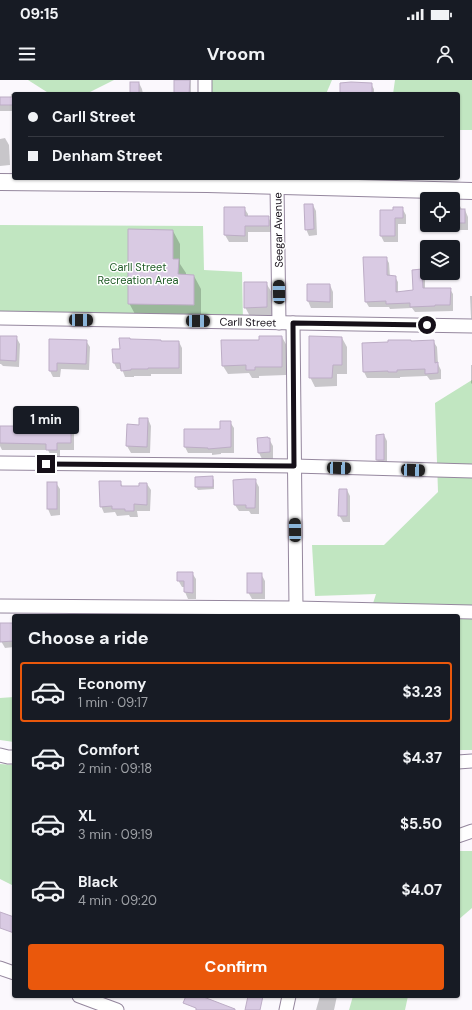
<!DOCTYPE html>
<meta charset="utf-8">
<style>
:root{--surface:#171b24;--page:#242831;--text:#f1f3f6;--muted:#9ea1a6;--line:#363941;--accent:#ea580c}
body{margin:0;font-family:"DM Sans",sans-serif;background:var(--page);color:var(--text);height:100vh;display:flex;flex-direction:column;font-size:15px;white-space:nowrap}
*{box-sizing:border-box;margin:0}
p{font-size:13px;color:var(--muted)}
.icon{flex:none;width:22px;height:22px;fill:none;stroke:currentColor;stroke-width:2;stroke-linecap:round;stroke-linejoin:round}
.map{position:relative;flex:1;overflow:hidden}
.drawer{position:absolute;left:12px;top:534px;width:448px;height:384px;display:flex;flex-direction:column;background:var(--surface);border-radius:4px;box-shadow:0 1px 3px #0004}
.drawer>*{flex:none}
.banner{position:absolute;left:12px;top:12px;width:448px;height:88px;border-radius:4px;box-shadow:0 1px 3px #0004;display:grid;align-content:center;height:88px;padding:0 16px;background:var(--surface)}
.buttons{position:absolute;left:420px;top:112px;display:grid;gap:8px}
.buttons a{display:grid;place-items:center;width:40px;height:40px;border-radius:4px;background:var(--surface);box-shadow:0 1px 3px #0004;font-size:20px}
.end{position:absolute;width:18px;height:18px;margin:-9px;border:5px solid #161019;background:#fff;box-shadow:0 0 0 2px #fff}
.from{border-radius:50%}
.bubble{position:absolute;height:28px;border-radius:4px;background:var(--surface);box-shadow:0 1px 3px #0004;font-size:13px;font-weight:700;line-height:28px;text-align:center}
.car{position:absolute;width:12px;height:24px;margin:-12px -6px;border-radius:5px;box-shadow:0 0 3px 1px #0007;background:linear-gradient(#222 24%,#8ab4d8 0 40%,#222 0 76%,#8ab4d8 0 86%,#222 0)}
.banner b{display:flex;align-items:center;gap:14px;height:38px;font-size:15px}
.banner b+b{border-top:1px solid var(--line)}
.banner i{width:10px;height:10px;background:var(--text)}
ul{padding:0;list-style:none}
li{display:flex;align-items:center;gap:12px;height:60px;margin:0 8px 6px;padding:0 8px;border:2px solid transparent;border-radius:4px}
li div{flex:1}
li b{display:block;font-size:15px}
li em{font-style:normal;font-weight:700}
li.on{border-color:var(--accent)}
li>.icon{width:36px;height:36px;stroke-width:1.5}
h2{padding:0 16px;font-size:18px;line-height:48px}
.cta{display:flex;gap:8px;margin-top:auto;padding:8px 16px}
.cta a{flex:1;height:46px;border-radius:4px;background:var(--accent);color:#fff;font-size:16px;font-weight:700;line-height:46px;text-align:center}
.status{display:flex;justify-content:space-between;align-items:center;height:28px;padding:0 20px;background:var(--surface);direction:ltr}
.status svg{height:11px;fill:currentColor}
header{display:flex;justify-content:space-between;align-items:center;height:52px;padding:0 16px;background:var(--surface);font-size:18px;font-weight:700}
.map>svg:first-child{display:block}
.green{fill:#c1e6c1}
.shadow{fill:#0003}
.building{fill:#d9cae3;stroke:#bdadc6}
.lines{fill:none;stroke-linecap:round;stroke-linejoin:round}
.minor-casing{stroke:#95879e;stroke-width:15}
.tertiary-casing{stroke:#95879e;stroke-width:18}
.minor{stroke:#fff;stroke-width:13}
.tertiary{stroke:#fff;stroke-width:16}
.route{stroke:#161019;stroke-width:5}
.labels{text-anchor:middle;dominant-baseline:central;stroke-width:3;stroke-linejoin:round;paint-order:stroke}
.street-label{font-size:11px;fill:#161019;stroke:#fff}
.park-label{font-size:11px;fill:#215c27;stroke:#fff}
</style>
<div class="status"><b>09:15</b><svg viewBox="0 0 49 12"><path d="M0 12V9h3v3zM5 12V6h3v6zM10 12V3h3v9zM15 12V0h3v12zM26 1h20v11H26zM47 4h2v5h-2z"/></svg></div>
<header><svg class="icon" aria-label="menu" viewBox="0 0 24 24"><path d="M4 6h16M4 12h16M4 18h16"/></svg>Vroom<svg class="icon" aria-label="person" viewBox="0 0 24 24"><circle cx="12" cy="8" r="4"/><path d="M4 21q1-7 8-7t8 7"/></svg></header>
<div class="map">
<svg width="472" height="930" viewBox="0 0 472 930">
<rect width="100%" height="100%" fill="#fbf8fd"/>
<!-- green -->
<g class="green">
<polygon points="28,0 114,0 86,14 50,14"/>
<polygon points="205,0 332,0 326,14 205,14"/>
<polygon points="395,0 472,0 472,50 458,50 458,14 393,14"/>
<polygon points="0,145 203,146 204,190 242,192 243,242 0,238"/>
<polygon points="472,300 472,670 458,670 458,536 369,536 376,514 315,516 312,465 384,465 438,412 435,323"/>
<polygon points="14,617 14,662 0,660 0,618"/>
<polygon points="0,684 14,685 14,806 0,799"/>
<polygon points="458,771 472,771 472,828 458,840"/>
<polygon points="353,916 408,916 405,930 349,930"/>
</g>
<!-- shadow -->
<g class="shadow">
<polygon points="175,0 191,0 191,14 174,14"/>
<polygon points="139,3 142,9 143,14 131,14"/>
<polygon points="371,4 374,9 374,14 341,14"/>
<polygon points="11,14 19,14 14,14 14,31 0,31 0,18 11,18"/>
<polygon points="5,58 9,65 10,85 0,86 0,59"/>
<polygon points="307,98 325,98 325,100 308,100"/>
<polygon points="313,125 316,131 317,155 309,156 306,149"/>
<polygon points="453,126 460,126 462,130 465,130 468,137 468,150 450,150 448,145 453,145"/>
<polygon points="225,128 244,128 248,134 248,137 268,137 272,144 272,152 248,152 248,162 229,162 225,155"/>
<polygon points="402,128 406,135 406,144 398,144 398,162 384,162 381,156 394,131"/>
<polygon points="173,151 180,164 180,184 186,193 186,195 194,196 201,209 201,237 136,236 129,223"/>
<polygon points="386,178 389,183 390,197 395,197 398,202 398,212 414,211 422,190 425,196 425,209 450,209 453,214 453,231 415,232 412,228 390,229 389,227 369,227 366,222"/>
<polygon points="266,203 274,216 274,240 252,240 245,227"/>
<polygon points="308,205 330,205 333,212 333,228 311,228 308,221"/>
<polygon points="470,216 472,216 472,239 471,238"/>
<polygon points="16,257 20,264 19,287 3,286 1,284 0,284 0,258"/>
<polygon points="282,257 287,266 286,295 259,296 259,298 252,298 249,293 228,294 223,286 260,261"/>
<polygon points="342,258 347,267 347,294 337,294 337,306 315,307 310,297"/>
<polygon points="50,260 86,261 90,267 89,290 61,289 60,297 53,297 50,291"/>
<polygon points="411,261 433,261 437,267 438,284 441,290 441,299 430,300 427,296 400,297 400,298 367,298 364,292"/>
<polygon points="161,262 179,262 182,268 182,294 151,294 151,296 134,296 134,297 125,297 122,289 117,289 114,283 121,270"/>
<polygon points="471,285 472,285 472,304 471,303"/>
<polygon points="148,339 151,346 150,373 131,373 127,366 127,345 140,346"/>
<polygon points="71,340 74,347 74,370 60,370 60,376 51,376 48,370 2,370 0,366 0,347 33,347 36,352 49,352 62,348"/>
<polygon points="230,342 234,348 234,373 221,373 221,374 212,375 212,373 188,373 185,367 185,350 221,350"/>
<polygon points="384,355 387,361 387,386 381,386 377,380"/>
<polygon points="269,359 273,366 273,379 262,379 259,373"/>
<polygon points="212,397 214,400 214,409 198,410 196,407"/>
<polygon points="255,400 259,407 259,434 251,434 249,431 239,431 235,425"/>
<polygon points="120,402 123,407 140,407 147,404 151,410 150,431 137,431 138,437 130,437 129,435 117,436 115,432 104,433 101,426"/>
<polygon points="48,403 56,403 60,409 60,435 51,436 48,429"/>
<polygon points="347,410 350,416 350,442 343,442 339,435"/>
<polygon points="192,493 196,499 196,519 188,519 185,512 185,507 182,507 178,500"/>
<polygon points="261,494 265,501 265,519 252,519 248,512"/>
<polygon points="12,544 14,547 14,567 5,568 1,561"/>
<polygon points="320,916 337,916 334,930 316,930"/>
</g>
<!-- building -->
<g class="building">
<polygon points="174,0 190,0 189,14 174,14"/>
<rect x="130" y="2" width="9" height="12"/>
<polygon points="351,2 372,3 372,14 350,13 350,14 340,14 340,3"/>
<rect x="0" y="17" width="14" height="8"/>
<polygon points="304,124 313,124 314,149 305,150"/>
<polygon points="224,127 245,127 245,136 269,136 269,146 245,146 245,156 224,155"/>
<polygon points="393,127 403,127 403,138 395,138 395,156 380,156 380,130 393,130"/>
<rect x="453" y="129" width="12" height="14"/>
<polygon points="128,149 173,150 173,179 179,179 178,194 194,195 194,225 128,224"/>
<polygon points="363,177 387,177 387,195 396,196 396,212 413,210 412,190 422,189 423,208 451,208 450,225 435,225 435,226 410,227 410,223 386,224 386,221 365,222"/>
<polygon points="244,202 267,202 267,227 244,228"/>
<polygon points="307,204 330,204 330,222 307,221"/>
<polygon points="0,256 17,256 16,281 0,280"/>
<polygon points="259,256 282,256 282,287 255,287 255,290 246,290 246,285 222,286 221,260 259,260"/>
<polygon points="309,256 342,257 342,285 333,285 332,298 309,298"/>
<polygon points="119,258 130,258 130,259 161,260 161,261 179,261 179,288 148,288 148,289 131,289 131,290 121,291 120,283 113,283 112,269 120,269"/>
<polygon points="49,259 87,260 86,284 57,283 57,291 49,291"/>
<polygon points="388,260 411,260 411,261 434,260 435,283 438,282 438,293 425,294 425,289 397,290 397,292 388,292 388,291 363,292 362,263 388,262"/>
<polygon points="139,338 148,338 147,367 126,366 127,344 139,345"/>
<polygon points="62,339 71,339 71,363 57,363 57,370 46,370 46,364 0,363 0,346 34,346 34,351 48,351 48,347 61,347"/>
<polygon points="220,341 231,341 231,367 208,369 208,368 184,367 184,349 220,349"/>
<polygon points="384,354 384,380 376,380 376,355"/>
<polygon points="268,357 268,358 270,358 270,372 258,373 257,358"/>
<polygon points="213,396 213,407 195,407 195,397"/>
<polygon points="246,399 256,399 255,428 246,428 246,425 234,425 233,400"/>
<polygon points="99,401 121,401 121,406 139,406 139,403 147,403 147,425 134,424 134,431 125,431 125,429 112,429 112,426 100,427"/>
<rect x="47" y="402" width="10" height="27"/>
<polygon points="339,409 347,409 347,436 338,436"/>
<polygon points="177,492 193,492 193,513 184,512 184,501 177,501"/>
<rect x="247" y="493" width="15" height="20"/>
<polygon points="0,543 13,543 13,561 0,562"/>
<polygon points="0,832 14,837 14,853 0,848"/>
<polygon points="186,916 201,916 235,929 235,930 196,930 196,928 183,923"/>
<polygon points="248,916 263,916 260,930 245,930"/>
</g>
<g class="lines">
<!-- minor casing -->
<g class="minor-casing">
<g id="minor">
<polyline points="205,0 205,14"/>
<polyline points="277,106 279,243"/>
<polyline points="0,238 472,246"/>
<polyline points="293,243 296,528"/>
<polyline points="0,383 294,386 472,391"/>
<polyline points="0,526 296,528 472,532"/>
<polyline points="0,675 8,677 14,677"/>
<polyline points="458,682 472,681"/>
<polyline points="458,756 472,751"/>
<polyline points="0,888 14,893"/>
<polyline points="79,916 117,930"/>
<polyline points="286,930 289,916"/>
</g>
</g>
<!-- tertiary casing -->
<g class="tertiary-casing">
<polyline id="tertiary" points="0,102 207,104 472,111"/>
</g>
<!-- minor -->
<use href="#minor" class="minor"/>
<!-- tertiary -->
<use href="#tertiary" class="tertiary"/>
</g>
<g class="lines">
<!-- route -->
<polyline class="route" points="46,384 294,386 293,243 427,245"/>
</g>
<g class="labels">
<!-- street labels -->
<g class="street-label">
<text transform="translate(278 150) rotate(-91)">Seegar Avenue</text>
<text transform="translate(248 242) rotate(1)">Carll Street</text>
</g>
<!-- park labels -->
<g class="park-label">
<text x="138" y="187">Carll Street<tspan x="138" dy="13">Recreation Area</tspan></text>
</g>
</g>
</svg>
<div class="buttons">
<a><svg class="icon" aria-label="locate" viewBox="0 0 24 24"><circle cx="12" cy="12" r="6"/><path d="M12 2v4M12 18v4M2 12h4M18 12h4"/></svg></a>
<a><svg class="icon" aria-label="layers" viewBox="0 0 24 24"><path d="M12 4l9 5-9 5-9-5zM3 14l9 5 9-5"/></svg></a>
</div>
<i class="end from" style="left:427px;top:245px"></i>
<i class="end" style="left:46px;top:384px"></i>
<div class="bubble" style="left:13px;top:326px;width:66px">1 min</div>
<i class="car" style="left:279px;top:212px;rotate:359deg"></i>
<i class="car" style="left:81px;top:240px;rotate:91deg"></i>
<i class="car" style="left:198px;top:241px;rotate:91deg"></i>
<i class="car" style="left:339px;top:388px;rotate:92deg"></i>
<i class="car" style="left:413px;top:390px;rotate:92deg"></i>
<i class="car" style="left:295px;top:450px;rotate:359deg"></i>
<div class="banner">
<b><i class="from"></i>Carll Street</b>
<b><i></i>Denham Street</b>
</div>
<section class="drawer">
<h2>Choose a ride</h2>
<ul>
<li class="on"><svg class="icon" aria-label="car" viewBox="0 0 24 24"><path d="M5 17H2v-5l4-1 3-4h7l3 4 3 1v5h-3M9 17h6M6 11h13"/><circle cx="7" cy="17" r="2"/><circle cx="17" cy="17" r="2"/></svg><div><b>Economy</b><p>1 min · 09:17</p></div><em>$3.23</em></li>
<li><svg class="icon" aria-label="car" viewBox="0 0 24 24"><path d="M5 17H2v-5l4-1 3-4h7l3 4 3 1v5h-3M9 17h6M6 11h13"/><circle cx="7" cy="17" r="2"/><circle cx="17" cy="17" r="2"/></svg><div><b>Comfort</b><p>2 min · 09:18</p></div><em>$4.37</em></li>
<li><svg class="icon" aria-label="car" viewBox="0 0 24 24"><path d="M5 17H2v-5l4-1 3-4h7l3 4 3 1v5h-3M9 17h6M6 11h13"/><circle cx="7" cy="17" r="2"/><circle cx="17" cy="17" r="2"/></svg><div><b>XL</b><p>3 min · 09:19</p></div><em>$5.50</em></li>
<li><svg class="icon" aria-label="car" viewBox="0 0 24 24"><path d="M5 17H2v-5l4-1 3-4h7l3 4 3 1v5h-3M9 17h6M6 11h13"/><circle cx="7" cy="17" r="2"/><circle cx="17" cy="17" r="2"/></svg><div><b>Black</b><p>4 min · 09:20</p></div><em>$4.07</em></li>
</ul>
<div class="cta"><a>Confirm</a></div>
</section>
</div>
